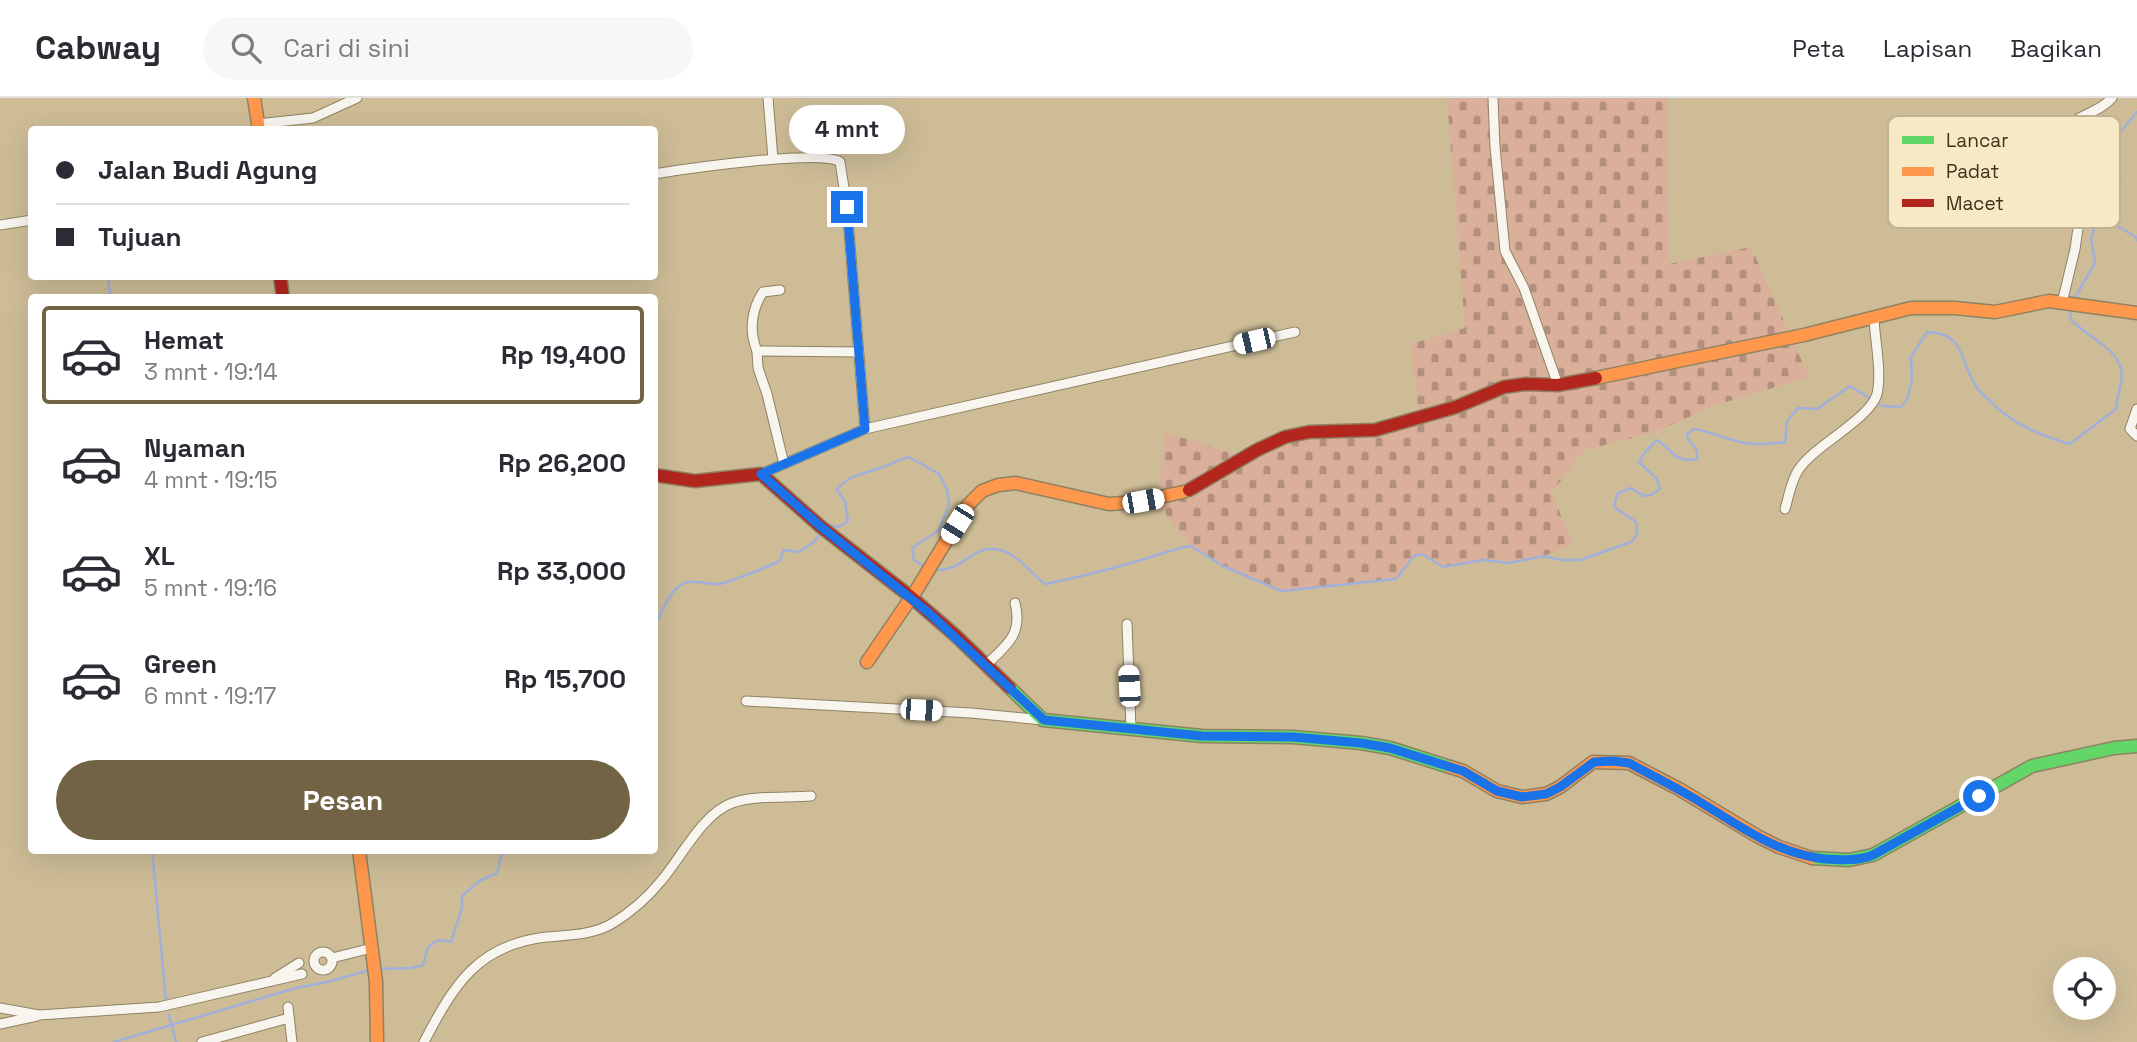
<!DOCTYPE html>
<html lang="id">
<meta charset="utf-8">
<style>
:root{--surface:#fff;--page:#f7f7f7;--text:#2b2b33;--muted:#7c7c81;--line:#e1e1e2;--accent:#716343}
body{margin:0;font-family:"Space Grotesk",sans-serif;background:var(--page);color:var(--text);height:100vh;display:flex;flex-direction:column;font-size:26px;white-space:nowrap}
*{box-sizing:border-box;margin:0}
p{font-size:23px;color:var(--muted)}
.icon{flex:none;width:38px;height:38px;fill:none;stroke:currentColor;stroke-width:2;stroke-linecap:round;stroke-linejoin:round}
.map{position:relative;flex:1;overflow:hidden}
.drawer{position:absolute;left:28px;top:196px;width:630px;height:560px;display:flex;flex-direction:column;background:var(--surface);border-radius:7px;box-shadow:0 7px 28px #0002}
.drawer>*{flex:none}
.guide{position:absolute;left:28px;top:28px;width:630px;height:154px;border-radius:7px;box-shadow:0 7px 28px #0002;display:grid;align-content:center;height:154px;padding:0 28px;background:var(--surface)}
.tools{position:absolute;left:2053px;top:859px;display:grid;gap:14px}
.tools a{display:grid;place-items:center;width:63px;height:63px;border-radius:50%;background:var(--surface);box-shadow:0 7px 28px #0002;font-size:35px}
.end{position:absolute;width:32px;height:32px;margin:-16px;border:9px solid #1a73e8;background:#fff;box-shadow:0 0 0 4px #fff}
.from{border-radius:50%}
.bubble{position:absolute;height:49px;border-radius:24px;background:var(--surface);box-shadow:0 7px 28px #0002;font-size:23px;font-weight:600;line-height:49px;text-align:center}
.car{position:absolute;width:21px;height:42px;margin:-21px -10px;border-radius:9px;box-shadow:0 0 5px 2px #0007;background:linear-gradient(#fff 24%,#345 0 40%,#fff 0 76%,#345 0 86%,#fff 0)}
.guide b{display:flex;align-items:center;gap:24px;height:66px;font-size:26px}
.guide b+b{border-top:2px solid var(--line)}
.guide i{width:18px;height:18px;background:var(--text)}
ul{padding:12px 0 0;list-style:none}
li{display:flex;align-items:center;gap:21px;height:98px;margin:0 14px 10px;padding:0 14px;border:4px solid transparent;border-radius:7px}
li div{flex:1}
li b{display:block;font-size:26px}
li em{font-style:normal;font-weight:600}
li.on{border-color:var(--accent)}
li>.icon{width:63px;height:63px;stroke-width:1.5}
.cta{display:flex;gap:14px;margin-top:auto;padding:14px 28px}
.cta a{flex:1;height:80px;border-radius:42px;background:var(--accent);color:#fff;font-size:28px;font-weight:600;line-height:80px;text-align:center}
header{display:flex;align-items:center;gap:42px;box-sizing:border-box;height:98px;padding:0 35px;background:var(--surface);border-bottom:2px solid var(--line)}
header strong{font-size:33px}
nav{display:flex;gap:38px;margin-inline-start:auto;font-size:24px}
.search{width:490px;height:63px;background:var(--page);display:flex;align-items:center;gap:18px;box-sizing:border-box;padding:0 24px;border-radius:38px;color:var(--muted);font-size:26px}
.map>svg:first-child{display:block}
.cemetery{fill:url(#cemetery-stones)}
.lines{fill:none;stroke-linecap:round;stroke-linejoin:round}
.stream{stroke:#a0b0da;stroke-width:2.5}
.street-casing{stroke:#8f8263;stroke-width:11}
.fast-casing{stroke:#8f8263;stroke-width:15}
.slow-casing{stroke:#8f8263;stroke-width:15}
.jam-casing{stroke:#8f8263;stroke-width:15}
.street{stroke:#f8f5ef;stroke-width:9}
.fast{stroke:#63d668;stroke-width:12}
.slow{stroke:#ff974d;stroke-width:12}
.jam{stroke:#b3261e;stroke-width:12}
.route{stroke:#1a73e8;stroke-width:9}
.key{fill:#f7e8c6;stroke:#c0b292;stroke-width:2}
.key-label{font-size:19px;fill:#3f3317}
</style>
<header>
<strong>Cabway</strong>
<div class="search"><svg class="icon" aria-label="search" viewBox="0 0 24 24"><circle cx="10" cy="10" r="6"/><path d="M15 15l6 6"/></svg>Cari di sini</div>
<nav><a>Peta</a><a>Lapisan</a><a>Bagikan</a></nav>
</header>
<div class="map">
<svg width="2137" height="944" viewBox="0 0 2137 944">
<defs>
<pattern id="cemetery-stones" width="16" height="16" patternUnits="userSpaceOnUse" patternTransform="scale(1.75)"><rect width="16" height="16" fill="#dbb09a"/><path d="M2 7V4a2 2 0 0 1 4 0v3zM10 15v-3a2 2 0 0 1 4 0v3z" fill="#b3907d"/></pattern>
</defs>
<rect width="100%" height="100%" fill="#cdbc96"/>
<!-- cemetery -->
<polygon class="cemetery" points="1447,0 1667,0 1669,166 1751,149 1809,279 1716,307 1653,335 1585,352 1551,395 1574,446 1544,458 1509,465 1483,462 1443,469 1421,456 1414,458 1396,481 1281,493 1223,468 1191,448 1158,406 1165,334 1244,359 1292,332 1349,339 1419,321 1411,246 1465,230"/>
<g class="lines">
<!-- stream -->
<g class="stream">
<path d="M2137,14c-20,25 -36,35 -16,67 -15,12 -26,22 -25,43l16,1 24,14 1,3"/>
<polyline points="107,178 111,200"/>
<polyline points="2074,201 2095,165 2091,140 2096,124"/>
<path d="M826,429l2,-2 11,2 9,-6 -3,-20 -8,-11c10,-14 25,-16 40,-21 11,-3 20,-9 32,-12l30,17 8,16 2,14 -10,26 -27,18 2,12 12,7"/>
<path d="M932,471c34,7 42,-36 80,-14 12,7 21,20 33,29 31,-6 62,-14 93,-23 18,-5 34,-12 53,-15l32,20 58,25 115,-12 18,-23 8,-2 21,13 40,-7 26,3 35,-7 17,4h19l51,-18c7,-7 7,-11 5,-20l-22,-15 3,-13 14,-6 13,8 7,-1 9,-6 -3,-10 -18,-17 6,-10 12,-12c15,10 19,24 40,19 1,-9 -2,-13 -8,-18l-2,-7 7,-5c18,3 34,11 51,14 13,3 26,-1 40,0l2,-22 11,-13 19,1 33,-23 32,20 19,1 6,-7 5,-20 -1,-23 16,-25c35,1 32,22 45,47 3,7 11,16 17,21 23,24 50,35 81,44l46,-35c1,-11 5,-22 6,-33 0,-26 -34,-39 -50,-55l-2,-5 1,-7"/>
<path d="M654,527c8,-11 12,-28 23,-37 13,-12 26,-3 42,-4 7,-1 56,-19 61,-24 2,-3 2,-7 4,-10l15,2 15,-10 7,-10"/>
<polyline points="152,752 166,903"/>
<polyline points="380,871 411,870 423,867 428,849 438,842 451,844 462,810 462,798 479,783 497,775 503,752"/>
<polyline points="169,917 176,944"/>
<polyline points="114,944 296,890 327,884 370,872"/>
</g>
<!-- street casing -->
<g class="street-casing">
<g id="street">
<polyline points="768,0 773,61"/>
<polyline points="1493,0 1495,49 1505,153 1524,190 1558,287"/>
<polyline points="258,26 313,20 357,0"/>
<path d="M654,76c30,-5 167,-25 186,-12l7,45 18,222"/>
<polyline points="0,127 32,122"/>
<path d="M2062,205l13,-54 8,-55 -1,-6 -21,-38 -1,-16c13,-19 38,-20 52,-36"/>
<path d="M757,253c-8,-19 -6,-41 6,-59l17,-2"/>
<polyline points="2137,311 2130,331 2137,338"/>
<polyline points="784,366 767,296 758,270 757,253 858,254"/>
<polyline points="761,376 865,331 1295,234"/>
<path d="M1785,411c4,-13 6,-29 14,-40 16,-24 71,-50 78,-75 5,-20 -2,-54 -3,-75"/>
<polyline points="1127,526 1131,631"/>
<path d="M986,567c21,-20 37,-31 29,-62"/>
<polyline points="746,603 971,615 1043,622"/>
<circle cx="323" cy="863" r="9"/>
<polyline points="332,860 372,850"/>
<polyline points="275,880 299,865"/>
<polyline points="288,909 292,944"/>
<polyline points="0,910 39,917 159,909 302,876"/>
<polyline points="0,926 37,918"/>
<polyline points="202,944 289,920"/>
<path d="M424,944c30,-57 53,-97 122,-105 22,-2 48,-2 67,-14 18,-11 35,-26 48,-42 20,-23 41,-67 71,-78 23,-8 54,-5 79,-7"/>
</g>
</g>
<!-- fast casing -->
<g class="fast-casing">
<g id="fast">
<polyline points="1010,590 1043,622 1202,638 1293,639 1361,645 1390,650 1450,669"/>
<polyline points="1812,760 1849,762 1873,757 2032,668 2114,650 2137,648"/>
</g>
</g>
<!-- slow casing -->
<g class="slow-casing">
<g id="slow">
<polyline points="254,0 259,32"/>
<polyline points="1596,280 1804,237 1911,210 1955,210 1995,214 2049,203 2137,215"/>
<polyline points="867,564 917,491 968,407 982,393 998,387 1016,385 1109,406 1137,404 1183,394"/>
<polyline points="1450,669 1463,673 1497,693 1522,699 1546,696 1560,689 1593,664 1629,665 1679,691 1757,738 1779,749 1812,760"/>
<polyline points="359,752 376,884 377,944"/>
</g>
</g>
<!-- jam casing -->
<g class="jam-casing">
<g id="jam">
<polyline points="280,178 283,200"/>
<polyline points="654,377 695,383 761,376 820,428 911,499 956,538 1010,590"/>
<polyline points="1189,392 1257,352 1285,339 1309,334 1375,332 1456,309 1504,289 1526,286 1558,287 1596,280"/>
</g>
</g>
<!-- street -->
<use href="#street" class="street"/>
<!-- fast -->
<use href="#fast" class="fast"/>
<!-- slow -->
<use href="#slow" class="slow"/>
<!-- jam -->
<use href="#jam" class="jam"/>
</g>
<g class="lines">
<!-- route -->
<path class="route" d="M847,109l18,222 -104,45 59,52 109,87 115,107 158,16 91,1 68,6 29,5 73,23 34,20 25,6 24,-3 14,-7 34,-25 18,-1 17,2c20,11 41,21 61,33 45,26 82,57 135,63 16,1 33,2 48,-4l106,-59"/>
</g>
<!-- legend -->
<rect x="1888" y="18" width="232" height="112" rx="10" class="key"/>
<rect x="1902" y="38" width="32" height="8" fill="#63d668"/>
<rect x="1902" y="69" width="32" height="9" fill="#ff974d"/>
<rect x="1902" y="101" width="32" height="8" fill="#b3261e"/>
<g class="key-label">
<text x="1946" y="49">Lancar</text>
<text x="1946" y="80">Padat</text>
<text x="1946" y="112">Macet</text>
</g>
</svg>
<div class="tools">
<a><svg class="icon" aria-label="locate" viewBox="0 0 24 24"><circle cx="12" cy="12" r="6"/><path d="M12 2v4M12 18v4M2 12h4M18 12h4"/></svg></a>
</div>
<i class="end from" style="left:1979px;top:698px"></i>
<i class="end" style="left:847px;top:109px"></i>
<div class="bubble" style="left:789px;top:7px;width:116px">4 mnt</div>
<i class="car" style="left:1254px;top:243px;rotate:257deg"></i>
<i class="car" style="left:1143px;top:403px;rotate:80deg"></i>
<i class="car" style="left:957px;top:426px;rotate:212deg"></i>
<i class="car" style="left:1129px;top:588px;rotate:357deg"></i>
<i class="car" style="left:921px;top:612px;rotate:93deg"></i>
<div class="guide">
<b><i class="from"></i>Jalan Budi Agung</b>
<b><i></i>Tujuan</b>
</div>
<section class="drawer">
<ul>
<li class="on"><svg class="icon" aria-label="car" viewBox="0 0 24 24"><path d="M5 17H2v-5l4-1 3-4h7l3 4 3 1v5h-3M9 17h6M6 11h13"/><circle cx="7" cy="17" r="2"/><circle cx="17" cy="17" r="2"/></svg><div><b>Hemat</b><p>3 mnt · 19:14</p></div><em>Rp 19,400</em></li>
<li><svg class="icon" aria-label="car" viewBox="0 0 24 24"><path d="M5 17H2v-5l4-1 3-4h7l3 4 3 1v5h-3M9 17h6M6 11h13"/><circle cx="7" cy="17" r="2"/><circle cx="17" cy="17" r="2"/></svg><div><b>Nyaman</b><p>4 mnt · 19:15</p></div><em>Rp 26,200</em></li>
<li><svg class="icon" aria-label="car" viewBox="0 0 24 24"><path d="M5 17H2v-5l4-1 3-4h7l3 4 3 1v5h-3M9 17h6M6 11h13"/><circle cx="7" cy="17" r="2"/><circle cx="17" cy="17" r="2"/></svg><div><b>XL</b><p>5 mnt · 19:16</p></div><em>Rp 33,000</em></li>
<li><svg class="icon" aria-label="car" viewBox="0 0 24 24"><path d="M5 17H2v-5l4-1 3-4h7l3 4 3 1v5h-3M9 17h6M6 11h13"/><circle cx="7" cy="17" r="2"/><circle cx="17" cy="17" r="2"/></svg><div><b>Green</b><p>6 mnt · 19:17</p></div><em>Rp 15,700</em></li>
</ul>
<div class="cta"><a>Pesan</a></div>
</section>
</div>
